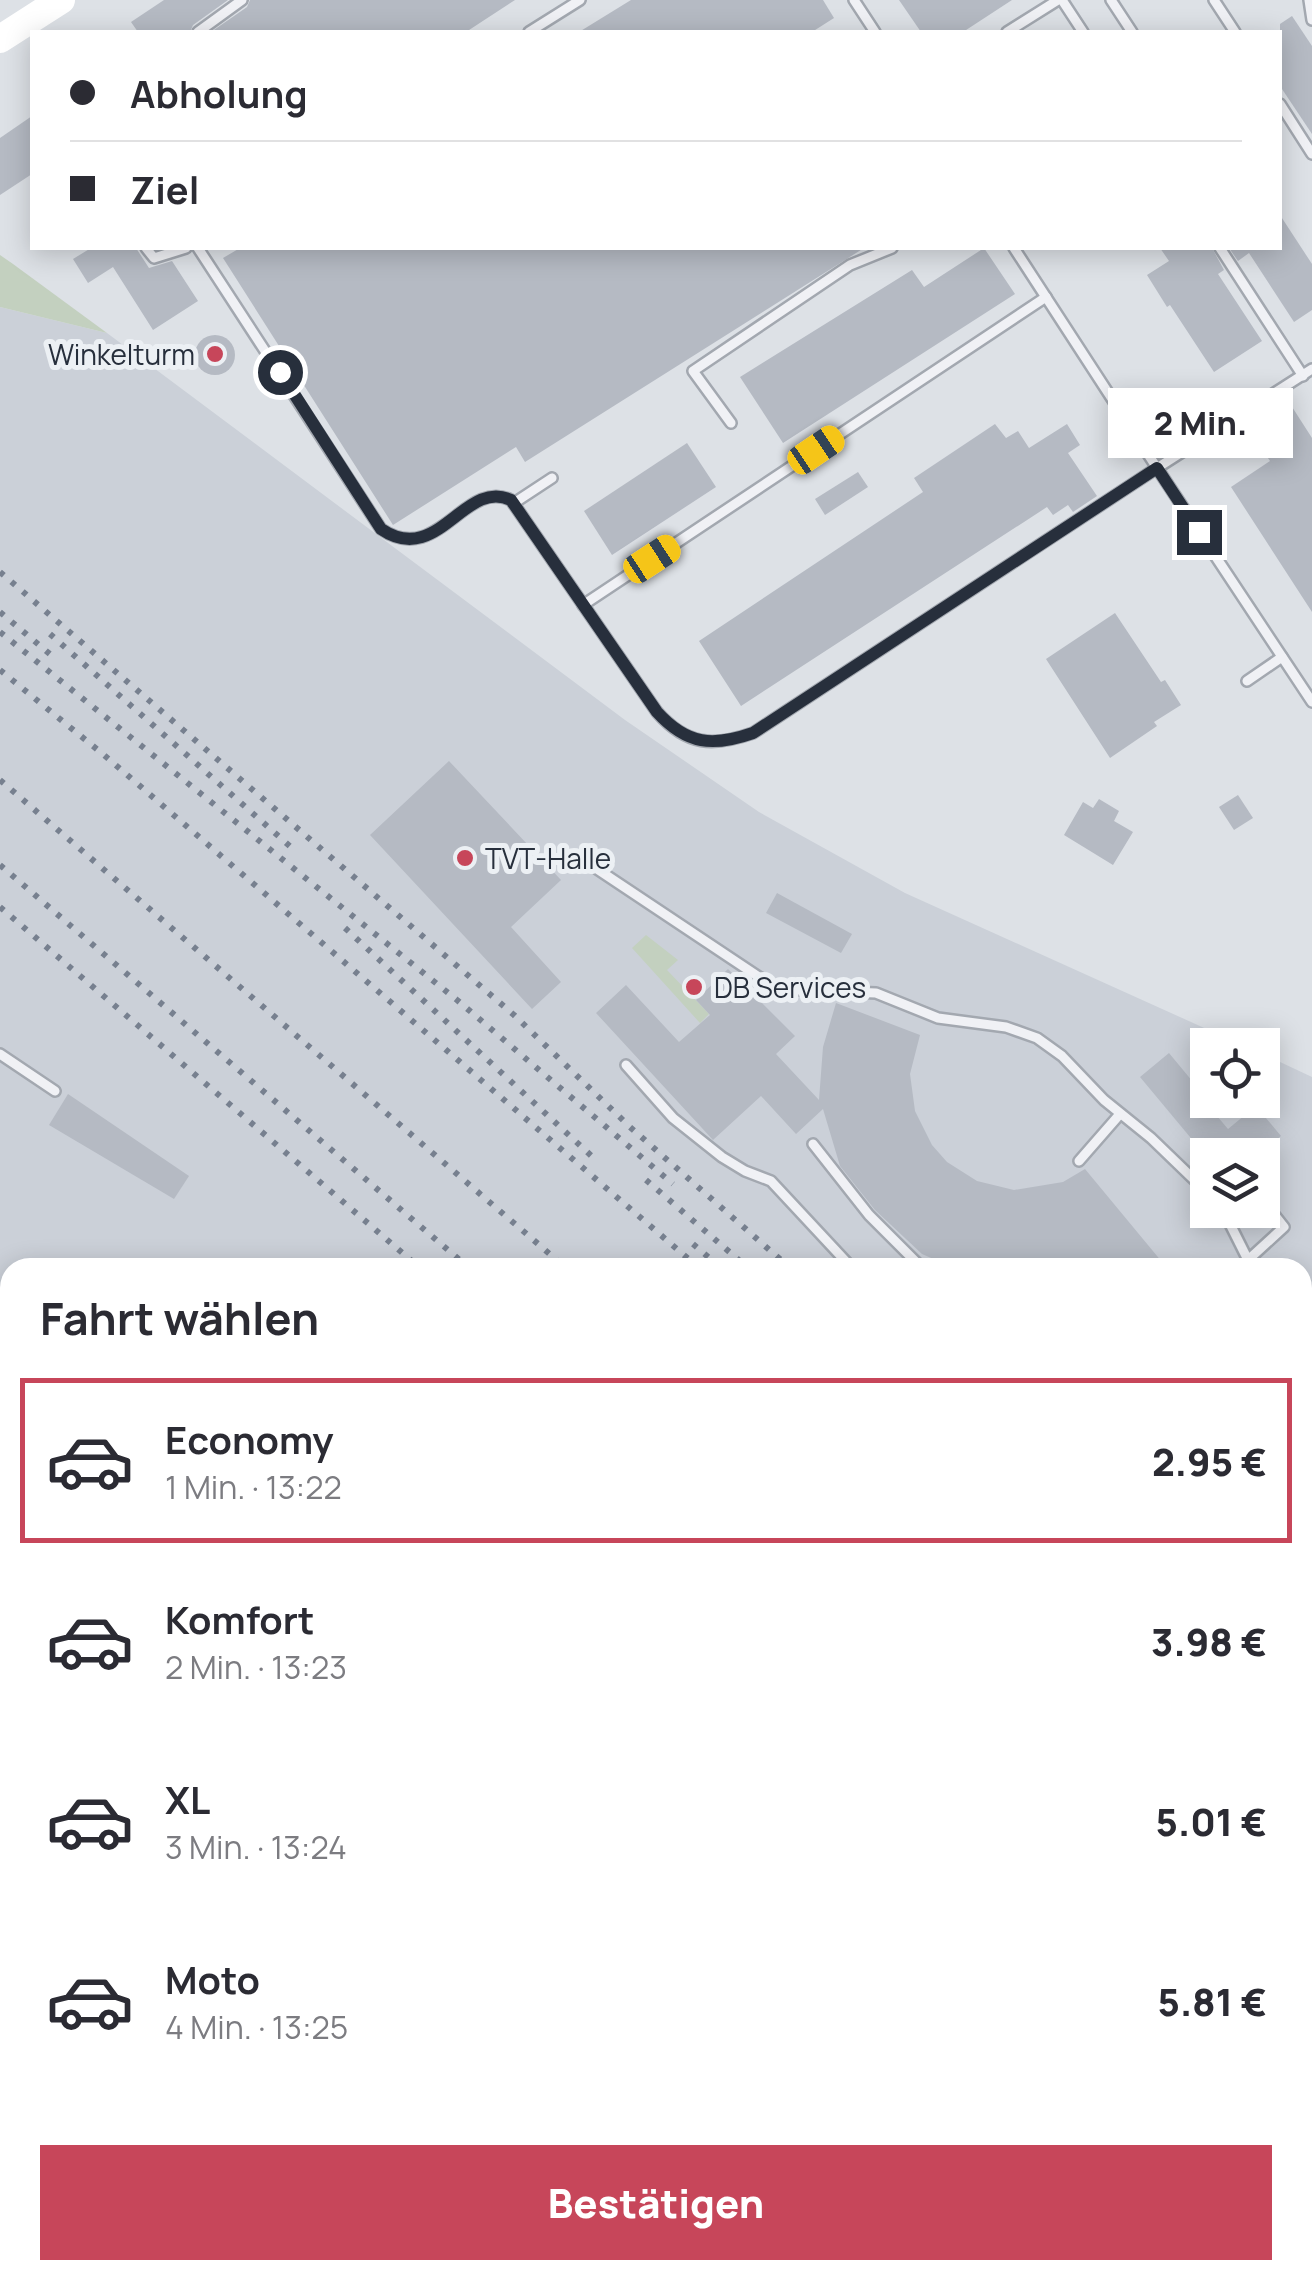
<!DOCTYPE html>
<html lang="de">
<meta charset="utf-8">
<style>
:root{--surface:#fff;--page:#f2f2f3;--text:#2b2b33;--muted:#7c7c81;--line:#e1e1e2;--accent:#c7465a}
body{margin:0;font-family:Manrope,sans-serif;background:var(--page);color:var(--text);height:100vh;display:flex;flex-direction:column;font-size:38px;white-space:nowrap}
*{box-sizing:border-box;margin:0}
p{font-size:32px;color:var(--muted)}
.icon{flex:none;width:55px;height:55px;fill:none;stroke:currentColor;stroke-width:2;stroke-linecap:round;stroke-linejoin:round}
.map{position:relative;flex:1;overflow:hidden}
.drawer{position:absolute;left:0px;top:1258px;width:1312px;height:1022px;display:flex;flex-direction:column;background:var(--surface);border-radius:30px 30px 0 0;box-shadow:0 5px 25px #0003}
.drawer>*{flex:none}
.top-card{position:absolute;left:30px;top:30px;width:1252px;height:220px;border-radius:0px;box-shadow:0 5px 25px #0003;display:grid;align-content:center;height:220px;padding:0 40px;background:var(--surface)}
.tools{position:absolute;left:1190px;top:1028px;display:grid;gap:20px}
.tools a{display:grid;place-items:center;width:90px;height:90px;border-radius:0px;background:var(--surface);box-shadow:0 5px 25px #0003;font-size:50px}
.end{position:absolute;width:45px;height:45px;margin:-22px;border:12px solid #272f3c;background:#fff;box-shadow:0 0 0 5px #fff}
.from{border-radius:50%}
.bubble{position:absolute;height:70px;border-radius:0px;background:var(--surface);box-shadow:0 5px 25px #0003;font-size:32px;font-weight:800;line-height:70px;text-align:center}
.car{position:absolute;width:30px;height:60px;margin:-30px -15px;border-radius:12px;box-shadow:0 0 8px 2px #0007;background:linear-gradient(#f5c518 24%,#345 0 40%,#f5c518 0 76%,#345 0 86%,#f5c518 0)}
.top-card b{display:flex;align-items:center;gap:35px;height:95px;font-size:38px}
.top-card b+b{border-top:2px solid var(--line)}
.top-card i{width:25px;height:25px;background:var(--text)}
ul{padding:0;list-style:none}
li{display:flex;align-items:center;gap:30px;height:165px;margin:0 20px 15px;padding:0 20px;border:5px solid transparent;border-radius:0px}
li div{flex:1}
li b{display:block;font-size:38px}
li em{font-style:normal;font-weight:800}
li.current{border-color:var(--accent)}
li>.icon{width:90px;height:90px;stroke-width:1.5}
h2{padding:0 40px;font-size:45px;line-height:120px}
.primary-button{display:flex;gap:20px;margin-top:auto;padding:20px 40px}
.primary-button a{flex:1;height:115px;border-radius:0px;background:var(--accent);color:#fff;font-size:40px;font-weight:800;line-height:115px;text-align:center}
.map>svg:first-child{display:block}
.built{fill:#cbd0d8;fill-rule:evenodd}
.green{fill:#c3d0bf}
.building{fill:#b5bac3}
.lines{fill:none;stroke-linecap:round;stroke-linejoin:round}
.service-casing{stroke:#a3a8b0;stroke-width:14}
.minor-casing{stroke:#a3a8b0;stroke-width:22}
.tertiary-casing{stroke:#a3a8b0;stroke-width:28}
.service{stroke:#f0f1f5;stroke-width:9}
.minor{stroke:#f0f1f5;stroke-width:18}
.tertiary{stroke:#f0f1f5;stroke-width:22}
.secondary{stroke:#fff;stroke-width:28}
.rail{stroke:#77808f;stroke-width:6;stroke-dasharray:5 10;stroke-linecap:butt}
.route{stroke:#272f3c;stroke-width:12}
.poi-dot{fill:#c7465a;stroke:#ecf0f4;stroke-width:4}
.labels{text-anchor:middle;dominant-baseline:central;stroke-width:10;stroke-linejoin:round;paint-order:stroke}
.poi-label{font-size:28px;fill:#272f3c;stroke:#ecf0f4;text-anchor:start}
</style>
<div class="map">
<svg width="1312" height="2279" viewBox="0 0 1312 2279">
<rect width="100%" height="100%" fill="#dde1e6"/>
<!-- built -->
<path class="built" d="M0,307l107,26 518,387 134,92 146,81 337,152h-34v55h54l1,-46 49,23v1202h-1312zM1208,1155h54v55h-54zM10,1268h1292v1002h-1292z"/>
<!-- green -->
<g class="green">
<polygon points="0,255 13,264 107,333 0,307"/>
<polygon points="646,935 678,960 667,970 709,1014 700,1023 632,948"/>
</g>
<!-- building -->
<g class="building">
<polygon points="164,0 228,0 193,25 190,32 138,32 131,22"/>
<polygon points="250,0 515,0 466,32 211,32 247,7"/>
<polygon points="631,0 823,0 834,18 812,32 579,32"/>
<polygon points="899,0 1012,0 963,32 921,32"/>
<polygon points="1292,16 1312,46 1312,134 1280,86 1280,24"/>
<polygon points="32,116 32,174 0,195 0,138"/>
<polygon points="1280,215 1312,264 1312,310 1294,322 1249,253 1238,261 1229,248 1280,248"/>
<polygon points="91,248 136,248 149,268 172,261 198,301 153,330 113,267 88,283 73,259"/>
<polygon points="240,248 864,248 525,462 516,447 393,525 223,258"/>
<polygon points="984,248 1015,294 783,443 740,377 912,270 924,287"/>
<polygon points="1160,248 1212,248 1224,270 1218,274 1262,341 1214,372 1170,305 1167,307 1147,275 1169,261"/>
<circle cx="215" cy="355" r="20"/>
<polygon points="1287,399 1312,438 1312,612 1231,487 1270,461 1246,426"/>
<polygon points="995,424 1006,438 1018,431 1029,448 1067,424 1080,445 1068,453 1097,496 1073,512 1068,505 1053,515 1047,507 741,706 699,641 923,492 914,478"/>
<polygon points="687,443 716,487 612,555 584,511"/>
<polygon points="858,472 868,487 825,515 815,499"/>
<polygon points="1115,613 1161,682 1165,680 1181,705 1154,722 1157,726 1110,758 1046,659"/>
<polygon points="449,761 561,880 511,927 561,982 532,1009 370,835"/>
<polygon points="1238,795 1253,818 1234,830 1219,807"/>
<polygon points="1099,799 1119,811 1114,821 1133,832 1113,865 1064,835 1083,802 1093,808"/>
<polygon points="777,893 852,934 841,953 766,913"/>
<polygon points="728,969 795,1036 776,1054 819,1100 823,1047 836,1003 920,1035 910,1074 915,1111 932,1145 947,1162 977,1181 1014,1190 1063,1182 1085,1169 1167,1268 954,1268 922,1254 875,1210 840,1166 823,1109 796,1134 761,1096 713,1140 596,1013 626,985 679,1042 710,1015 696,1000"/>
<polygon points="1169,1053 1193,1082 1190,1084 1228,1129 1256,1106 1281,1136 1259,1155 1205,1155 1140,1077"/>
<polygon points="68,1094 189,1176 174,1199 49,1125"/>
</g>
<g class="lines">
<!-- service casing -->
<g class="service-casing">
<g id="service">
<polyline points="854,0 875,32"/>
<polyline points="1062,0 1083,32"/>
<polyline points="1111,0 1132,32"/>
<polyline points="1214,0 1235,32"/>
<polyline points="1309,0 1312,20"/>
<polyline points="198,32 242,0"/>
<polyline points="529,32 580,0"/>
<polyline points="1007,32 1058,0"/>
<polyline points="1280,104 1312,154"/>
<polyline points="146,248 154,258 186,248"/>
<path d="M198,248l183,281c57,39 83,-51 130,-29l146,212c30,34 56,35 96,21l404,-265 155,234"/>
<polyline points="1014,248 1157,468 1312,369"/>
<polyline points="1220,248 1303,376"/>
<polyline points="731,423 693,371 850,265 892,248"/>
<polyline points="514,503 552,478"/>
<polyline points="583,605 1046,297"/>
<polyline points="1247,681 1282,657"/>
<polyline points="597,869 777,989 876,993 938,1018 1006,1027 1037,1038 1062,1056 1104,1100 1151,1138 1208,1193"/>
<polyline points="0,1054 55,1091"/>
<polyline points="626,1065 673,1118 722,1157 745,1171 771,1181 852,1268"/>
<polyline points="813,1144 869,1215 922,1268"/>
<polyline points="1079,1161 1120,1114"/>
<polyline points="1223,1210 1252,1268"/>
<polyline points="1248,1260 1284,1227 1265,1203"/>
<polyline points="897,1268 921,1267"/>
<polyline points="1302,1345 1312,1359"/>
<polyline points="1302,1482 1312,1495"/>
<polyline points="1302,1560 1312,1557"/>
<polyline points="1302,2098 1312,2107"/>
<polyline points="0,2190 10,2210"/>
<polyline points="1290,2270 1301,2279"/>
</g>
</g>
<!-- minor casing -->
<g class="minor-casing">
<g id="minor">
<polyline points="0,1865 10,1860"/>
<polyline points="496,2270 497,2279"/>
<polyline points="561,2279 565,2270"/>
</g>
</g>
<!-- tertiary casing -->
<g class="tertiary-casing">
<g id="tertiary">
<polyline points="0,2258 10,2259"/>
<polyline points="205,2270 352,2279"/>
</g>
</g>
<!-- service -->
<use href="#service" class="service"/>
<!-- minor -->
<use href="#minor" class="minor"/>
<!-- tertiary -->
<use href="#tertiary" class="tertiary"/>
<!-- secondary -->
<polyline class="secondary" points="0,39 61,0"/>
<!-- rail -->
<g class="rail">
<polyline points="0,572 514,1015 630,1127 790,1268"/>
<polyline points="0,612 51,655"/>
<polyline points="0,632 457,1000 673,1184"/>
<polyline points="50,634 293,849"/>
<polyline points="0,670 104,755 699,1268"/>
<polyline points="0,780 566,1268"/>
<polyline points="0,865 469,1268"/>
<polyline points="0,907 420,1268"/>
<polyline points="345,928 598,1162"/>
<polyline points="646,1180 748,1268"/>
<polyline points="693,1244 721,1268"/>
<polyline points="1302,1708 1312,1716"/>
<polyline points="1302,1744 1312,1752"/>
<polyline points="1302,1786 1312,1794"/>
<polyline points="1302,1862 1312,1869"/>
<polyline points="1302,1884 1312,1890"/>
<polyline points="1302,1922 1312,1929"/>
<polyline points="0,2241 10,2241"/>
<polyline points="480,2270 623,2279"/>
</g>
</g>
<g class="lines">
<!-- route -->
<path class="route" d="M280,372l101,157c57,39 83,-51 130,-29l146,212c30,33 56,35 96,21l404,-265 42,64"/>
</g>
<!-- markers -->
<g class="poi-dot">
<circle cx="215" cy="354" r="10"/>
<circle cx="465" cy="858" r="10"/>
<circle cx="694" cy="987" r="10"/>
</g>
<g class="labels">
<!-- poi labels -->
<g class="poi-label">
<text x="195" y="354" text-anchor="end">Winkelturm</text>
<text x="485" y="858">TVT-Halle</text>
<text x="714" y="987">DB Services</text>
</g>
</g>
</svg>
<div class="tools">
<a><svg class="icon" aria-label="locate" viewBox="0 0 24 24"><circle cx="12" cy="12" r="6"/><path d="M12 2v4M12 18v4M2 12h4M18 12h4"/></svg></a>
<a><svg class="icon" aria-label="layers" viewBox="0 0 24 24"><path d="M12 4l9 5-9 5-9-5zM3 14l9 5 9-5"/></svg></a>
</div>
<i class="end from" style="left:280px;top:372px"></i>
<i class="end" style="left:1199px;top:532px"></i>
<div class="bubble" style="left:1108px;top:388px;width:185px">2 Min.</div>
<i class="car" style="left:816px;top:450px;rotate:56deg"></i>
<i class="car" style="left:652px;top:559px;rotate:57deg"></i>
<div class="top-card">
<b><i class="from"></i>Abholung</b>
<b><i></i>Ziel</b>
</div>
<section class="drawer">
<h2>Fahrt wählen</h2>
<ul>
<li class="current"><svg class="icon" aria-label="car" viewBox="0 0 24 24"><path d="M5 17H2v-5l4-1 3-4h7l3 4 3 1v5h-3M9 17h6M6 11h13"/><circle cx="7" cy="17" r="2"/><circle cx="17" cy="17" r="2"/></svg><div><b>Economy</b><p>1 Min. · 13:22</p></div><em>2.95 €</em></li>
<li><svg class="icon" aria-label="car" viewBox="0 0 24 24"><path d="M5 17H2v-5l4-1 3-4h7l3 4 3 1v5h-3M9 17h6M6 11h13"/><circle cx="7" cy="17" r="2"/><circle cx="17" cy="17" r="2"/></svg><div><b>Komfort</b><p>2 Min. · 13:23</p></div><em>3.98 €</em></li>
<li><svg class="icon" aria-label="car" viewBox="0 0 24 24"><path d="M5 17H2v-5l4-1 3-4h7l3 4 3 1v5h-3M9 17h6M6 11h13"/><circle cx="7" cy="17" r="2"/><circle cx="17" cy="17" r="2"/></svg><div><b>XL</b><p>3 Min. · 13:24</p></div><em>5.01 €</em></li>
<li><svg class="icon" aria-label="car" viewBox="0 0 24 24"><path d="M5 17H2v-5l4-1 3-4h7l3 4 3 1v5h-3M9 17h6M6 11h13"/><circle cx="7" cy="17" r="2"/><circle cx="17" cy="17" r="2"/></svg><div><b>Moto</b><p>4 Min. · 13:25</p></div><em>5.81 €</em></li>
</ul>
<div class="primary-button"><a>Bestätigen</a></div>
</section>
</div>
